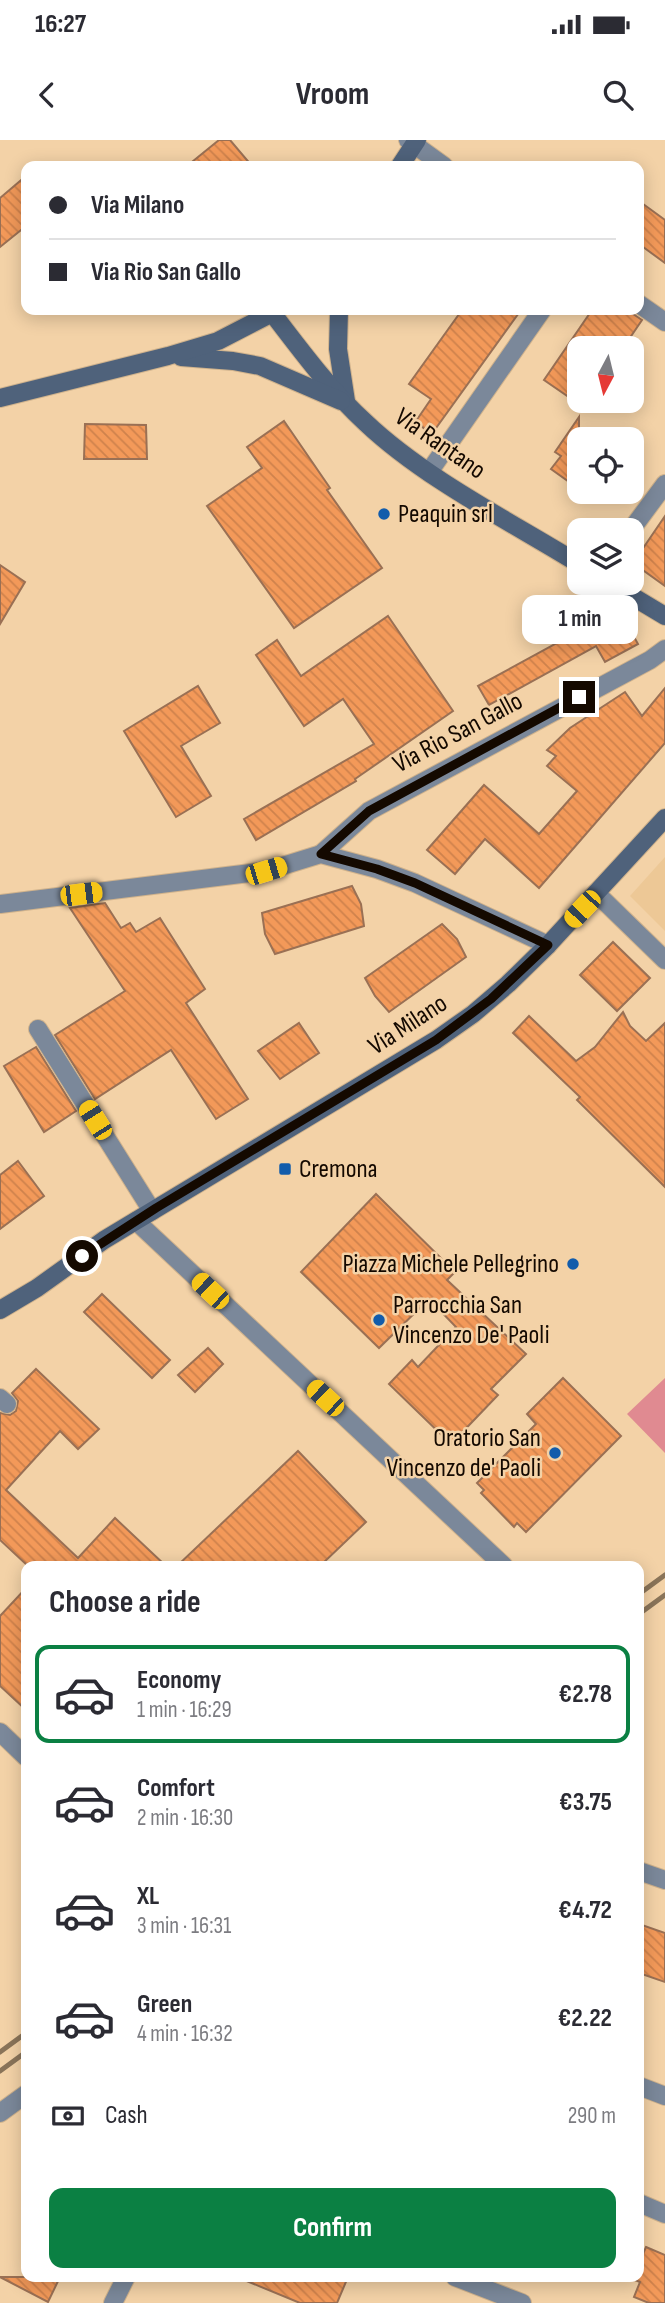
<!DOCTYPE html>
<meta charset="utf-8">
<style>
:root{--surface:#fff;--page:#f2f2f3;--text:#2b2b33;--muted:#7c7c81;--line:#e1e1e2;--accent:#0b8043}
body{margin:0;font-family:"Sofia Sans Condensed",sans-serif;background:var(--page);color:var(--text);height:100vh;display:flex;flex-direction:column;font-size:26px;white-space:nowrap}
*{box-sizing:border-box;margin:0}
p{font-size:23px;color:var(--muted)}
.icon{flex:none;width:38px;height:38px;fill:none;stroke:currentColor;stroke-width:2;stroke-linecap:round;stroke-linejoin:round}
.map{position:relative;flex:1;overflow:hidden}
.side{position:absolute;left:21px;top:1421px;width:623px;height:721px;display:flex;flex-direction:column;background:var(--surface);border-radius:14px;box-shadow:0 4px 18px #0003}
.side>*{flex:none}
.banner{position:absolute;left:21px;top:21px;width:623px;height:154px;border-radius:14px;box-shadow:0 4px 18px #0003;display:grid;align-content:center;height:154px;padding:0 28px;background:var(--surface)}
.needle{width:46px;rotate:187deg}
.fabs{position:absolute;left:567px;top:196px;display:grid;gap:14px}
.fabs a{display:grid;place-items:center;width:77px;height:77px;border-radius:14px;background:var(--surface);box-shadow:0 4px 18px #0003;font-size:35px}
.end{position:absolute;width:32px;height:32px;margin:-16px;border:9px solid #140900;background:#fff;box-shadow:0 0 0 4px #fff}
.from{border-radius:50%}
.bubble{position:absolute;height:49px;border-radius:14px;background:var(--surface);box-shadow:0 4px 18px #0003;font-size:23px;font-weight:700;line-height:49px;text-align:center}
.car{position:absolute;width:21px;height:42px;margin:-21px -10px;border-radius:9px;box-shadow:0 0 5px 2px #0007;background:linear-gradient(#f5c518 24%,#345 0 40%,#f5c518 0 76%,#345 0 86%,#f5c518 0)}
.banner b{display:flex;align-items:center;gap:24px;height:66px;font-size:26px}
.banner b+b{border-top:2px solid var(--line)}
.banner i{width:18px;height:18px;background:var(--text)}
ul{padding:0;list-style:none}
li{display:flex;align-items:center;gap:21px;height:98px;margin:0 14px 10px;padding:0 14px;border:4px solid transparent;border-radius:14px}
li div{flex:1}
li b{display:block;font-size:26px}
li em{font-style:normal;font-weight:700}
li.active{border-color:var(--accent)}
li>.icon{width:63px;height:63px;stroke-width:1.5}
h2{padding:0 28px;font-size:32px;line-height:84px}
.pay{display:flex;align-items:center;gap:18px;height:77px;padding:0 28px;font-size:26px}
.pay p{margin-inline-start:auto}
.cta{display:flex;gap:14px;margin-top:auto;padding:14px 28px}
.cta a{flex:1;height:80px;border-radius:14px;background:var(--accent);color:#fff;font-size:28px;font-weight:700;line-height:80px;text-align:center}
.status{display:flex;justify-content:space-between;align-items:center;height:49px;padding:0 35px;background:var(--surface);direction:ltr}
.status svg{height:19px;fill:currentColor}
header{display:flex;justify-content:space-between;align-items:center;height:91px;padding:0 28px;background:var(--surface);font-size:32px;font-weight:700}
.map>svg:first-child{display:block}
.built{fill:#edc896}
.grass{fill:#e08a91}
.building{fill:url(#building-back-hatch);stroke:#9a7054;stroke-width:2}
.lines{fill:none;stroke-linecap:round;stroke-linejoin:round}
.street-casing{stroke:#cfb28c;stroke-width:20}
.secondary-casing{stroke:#cfb28c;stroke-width:20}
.street{stroke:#7b889a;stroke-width:18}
.secondary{stroke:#4f627b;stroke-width:18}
.rail{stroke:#8a7459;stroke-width:5}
.route{stroke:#140900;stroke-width:9}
.poi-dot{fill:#125cab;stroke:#f3d2a7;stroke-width:2.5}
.labels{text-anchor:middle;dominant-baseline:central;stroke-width:5;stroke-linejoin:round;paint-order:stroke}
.street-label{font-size:26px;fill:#140900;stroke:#f3d2a7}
.poi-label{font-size:26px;fill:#140900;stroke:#f3d2a7;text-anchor:start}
</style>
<div class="status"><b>16:27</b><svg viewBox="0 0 49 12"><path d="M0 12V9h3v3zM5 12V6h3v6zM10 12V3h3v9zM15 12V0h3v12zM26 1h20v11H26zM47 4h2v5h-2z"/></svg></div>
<header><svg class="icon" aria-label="back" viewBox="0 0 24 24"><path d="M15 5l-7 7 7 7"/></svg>Vroom<svg class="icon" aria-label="search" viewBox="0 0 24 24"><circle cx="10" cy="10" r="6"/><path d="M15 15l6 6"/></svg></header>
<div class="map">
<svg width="665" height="2163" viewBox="0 0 665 2163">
<defs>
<pattern id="building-back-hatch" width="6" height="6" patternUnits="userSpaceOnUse" patternTransform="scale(1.75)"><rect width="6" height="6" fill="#f39959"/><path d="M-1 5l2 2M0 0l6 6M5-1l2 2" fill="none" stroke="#cf824c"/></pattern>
</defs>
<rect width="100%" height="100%" fill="#f3d2a7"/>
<!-- built -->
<polygon class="built" points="665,717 665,791 630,756"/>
<!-- grass -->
<polygon class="grass" points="665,1238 665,1313 627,1274"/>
<!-- building -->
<g class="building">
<polygon points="219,0 230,0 252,26 187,26"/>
<polygon points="26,36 26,86 0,107 0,58"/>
<polygon points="639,61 665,80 665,123 639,104"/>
<polygon points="462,170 521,170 431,295 416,281 431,259 409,244"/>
<polygon points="592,170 627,170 642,180 623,208 579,208 579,264 544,240"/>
<polygon points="579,277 579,349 551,329 561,316 555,312"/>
<polygon points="284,281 330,348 327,350 382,428 294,488 207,366 262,328 247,307"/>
<polygon points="85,284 146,285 147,319 84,319"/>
<polygon points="665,376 665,446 633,423"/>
<polygon points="0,425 25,442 0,484"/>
<polygon points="619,469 638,504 605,522 596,506 489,565 478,546"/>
<polygon points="388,476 453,571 355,639 356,641 256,700 244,679 374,604 343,559 304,586 256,515 277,500 301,536"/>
<polygon points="198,546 220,583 181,606 211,656 176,677 124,591"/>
<polygon points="665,548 665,603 539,748 485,699 455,734 427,710 484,645 539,694 577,651 547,626 556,616 547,610 570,588 625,552 642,576"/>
<polygon points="352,746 361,764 364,786 275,814 265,794 262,773"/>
<polygon points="105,763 121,788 130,783 136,792 160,778 205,849 186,863 248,959 216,979 171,910 95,959 55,895 125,851 70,768"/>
<polygon points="442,784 457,799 466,817 389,872 375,856 365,838"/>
<polygon points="613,802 650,838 617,871 580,835"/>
<polygon points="623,872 630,886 646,901 665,883 665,1047 577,960 580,957 513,893 529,876 576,921 595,907"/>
<polygon points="299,883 319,913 280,939 258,911"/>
<polygon points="36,907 76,971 44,992 4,926"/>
<polygon points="18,1021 44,1056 0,1089 0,1035"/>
<polygon points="376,1054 455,1132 447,1140 526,1214 491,1249 498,1255 451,1304 389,1244 412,1220 418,1227 456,1187 429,1159 379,1208 301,1132"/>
<polygon points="102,1154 170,1220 152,1238 84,1172"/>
<polygon points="208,1208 223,1224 195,1252 178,1235"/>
<polygon points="36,1229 99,1289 78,1309 60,1291 6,1350 78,1418 115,1378 166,1426 28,1426 0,1400 0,1273 10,1275 16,1271 18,1261 12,1253"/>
<polygon points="563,1238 621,1296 526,1392 517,1383 514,1387 481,1353 484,1350 477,1343 536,1284 527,1274"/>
<polygon points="298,1311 366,1382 320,1426 177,1426"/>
<polygon points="26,1448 26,1570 0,1546 0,1476"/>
<polygon points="639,1784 665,1793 665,1842 639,1833"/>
<polygon points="646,2107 665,2115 665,2163 649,2163 634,2157 640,2142 632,2139 639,2137 639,2123"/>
<polygon points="0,2137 60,2137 48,2162"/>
<polygon points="237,2137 348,2137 337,2163 300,2163"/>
</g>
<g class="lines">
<!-- street casing -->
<g class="street-casing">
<g id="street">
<polyline points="408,0 444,26"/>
<polyline points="639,164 665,182"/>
<polyline points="429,332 542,170"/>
<polyline points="631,390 665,344"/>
<polyline points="321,714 369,671 650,520 665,509"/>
<polyline points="596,753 665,820"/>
<polyline points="0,764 266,731 321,714 377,729 415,743 548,805"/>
<polyline points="38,889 152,1071"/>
<polyline points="136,1081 504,1426"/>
<polyline points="0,1258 7,1264"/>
<polyline points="0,1592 26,1617"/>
<polyline points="639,1731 665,1740"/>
<polyline points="639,1946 665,1956"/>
<polyline points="0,1973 26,1954"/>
<polyline points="639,2063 665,2074"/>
<polyline points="455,2137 522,2163"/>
<polyline points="113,2163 126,2137"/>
</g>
</g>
<!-- secondary casing -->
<g class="secondary-casing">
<g id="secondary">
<polyline points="400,26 417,0"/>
<polyline points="339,170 338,209 346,261"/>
<path d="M273,174c29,38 58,77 93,109 58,55 145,99 213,141"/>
<polyline points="181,217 233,221 260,226 341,261"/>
<polyline points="0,258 168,216 218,201 278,170"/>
<polyline points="610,443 665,476"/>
<polyline points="0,1170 37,1148 104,1100 436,900 473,874 508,844 548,805 665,678"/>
</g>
</g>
<!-- street -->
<use href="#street" class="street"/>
<!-- secondary -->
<use href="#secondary" class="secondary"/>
<!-- rail -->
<g class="rail">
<polyline points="639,1454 665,1435"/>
<polyline points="639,1474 665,1455"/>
<polyline points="0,1912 26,1893"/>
<polyline points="0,1931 26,1912"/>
</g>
</g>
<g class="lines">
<!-- route -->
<polyline class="route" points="82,1116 156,1068 436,900 491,859 548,805 415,743 377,729 321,714 369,671 579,557"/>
</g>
<!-- markers -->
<g class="poi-dot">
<circle cx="384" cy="374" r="7"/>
<rect x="278" y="1022" width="14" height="14" rx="3.5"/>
<circle cx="573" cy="1124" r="7"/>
<circle cx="379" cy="1180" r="7"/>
<circle cx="555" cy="1313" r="7"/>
</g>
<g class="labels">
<!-- street labels -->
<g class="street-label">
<text transform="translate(440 304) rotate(35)">Via Rantano</text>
<text transform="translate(458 593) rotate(-28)">Via Rio San Gallo</text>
<text transform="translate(408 885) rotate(-33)">Via Milano</text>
</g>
<!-- poi labels -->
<g class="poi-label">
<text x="398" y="374">Peaquin srl</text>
<text x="299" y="1029">Cremona</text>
<text x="559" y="1124" text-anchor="end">Piazza Michele Pellegrino</text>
<text x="393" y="1165">Parrocchia San<tspan x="393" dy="30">Vincenzo De' Paoli</tspan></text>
<text x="541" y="1298" text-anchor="end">Oratorio San<tspan x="541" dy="30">Vincenzo de' Paoli</tspan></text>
</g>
</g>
</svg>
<div class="fabs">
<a><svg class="needle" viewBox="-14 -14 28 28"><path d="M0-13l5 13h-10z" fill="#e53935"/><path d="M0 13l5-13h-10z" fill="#7c7c81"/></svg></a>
<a><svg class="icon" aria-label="locate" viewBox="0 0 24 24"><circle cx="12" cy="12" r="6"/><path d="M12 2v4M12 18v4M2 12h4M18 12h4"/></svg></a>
<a><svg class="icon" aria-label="layers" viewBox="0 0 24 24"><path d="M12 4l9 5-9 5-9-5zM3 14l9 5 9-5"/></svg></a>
</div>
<i class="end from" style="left:82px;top:1116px"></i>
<i class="end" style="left:579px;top:557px"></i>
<div class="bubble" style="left:522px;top:455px;width:116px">1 min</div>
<i class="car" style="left:266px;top:731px;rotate:73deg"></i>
<i class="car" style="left:81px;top:754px;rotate:83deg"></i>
<i class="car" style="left:582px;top:769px;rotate:223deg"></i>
<i class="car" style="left:95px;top:980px;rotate:328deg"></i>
<i class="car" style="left:210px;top:1151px;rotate:313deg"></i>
<i class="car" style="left:325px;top:1258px;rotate:313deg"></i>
<div class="banner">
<b><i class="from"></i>Via Milano</b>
<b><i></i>Via Rio San Gallo</b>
</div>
<section class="side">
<h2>Choose a ride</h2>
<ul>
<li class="active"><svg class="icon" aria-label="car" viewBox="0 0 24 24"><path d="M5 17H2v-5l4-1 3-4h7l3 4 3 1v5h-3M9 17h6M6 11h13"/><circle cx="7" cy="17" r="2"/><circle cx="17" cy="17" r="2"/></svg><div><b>Economy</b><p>1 min · 16:29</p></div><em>€2.78</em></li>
<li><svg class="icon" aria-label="car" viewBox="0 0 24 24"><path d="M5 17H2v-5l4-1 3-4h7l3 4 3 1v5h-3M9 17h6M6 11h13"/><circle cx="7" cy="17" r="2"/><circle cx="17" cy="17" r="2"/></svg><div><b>Comfort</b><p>2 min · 16:30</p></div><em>€3.75</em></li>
<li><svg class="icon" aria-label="car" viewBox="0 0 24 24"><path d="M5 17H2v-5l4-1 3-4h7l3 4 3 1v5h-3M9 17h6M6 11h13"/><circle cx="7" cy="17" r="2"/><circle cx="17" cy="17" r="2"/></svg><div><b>XL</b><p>3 min · 16:31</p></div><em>€4.72</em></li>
<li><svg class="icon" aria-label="car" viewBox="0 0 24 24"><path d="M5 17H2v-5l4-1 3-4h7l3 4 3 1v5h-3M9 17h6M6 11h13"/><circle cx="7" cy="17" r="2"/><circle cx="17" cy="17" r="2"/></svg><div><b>Green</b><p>4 min · 16:32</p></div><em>€2.22</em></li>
</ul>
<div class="pay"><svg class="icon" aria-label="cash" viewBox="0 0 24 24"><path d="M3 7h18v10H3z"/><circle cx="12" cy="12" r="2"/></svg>Cash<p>290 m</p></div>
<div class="cta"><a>Confirm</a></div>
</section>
</div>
